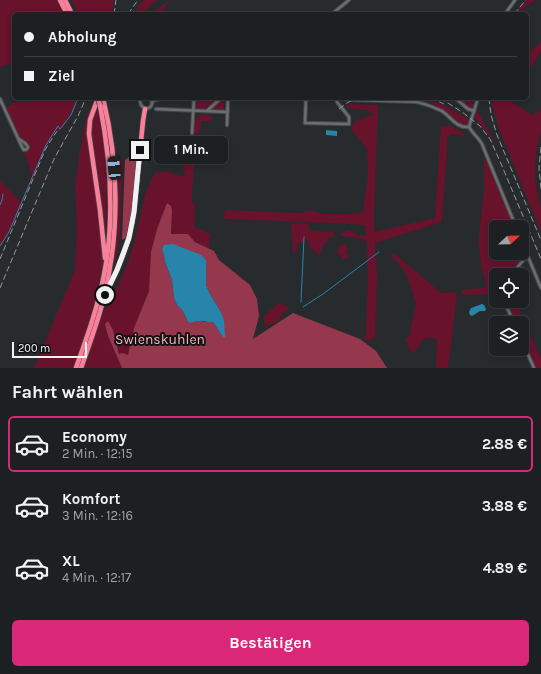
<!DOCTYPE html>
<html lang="de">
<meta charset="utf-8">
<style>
:root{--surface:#1d2022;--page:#25282a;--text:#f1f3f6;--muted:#a0a3a5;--line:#3b3e40;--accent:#db2777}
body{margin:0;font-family:Karla,sans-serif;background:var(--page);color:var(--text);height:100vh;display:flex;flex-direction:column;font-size:15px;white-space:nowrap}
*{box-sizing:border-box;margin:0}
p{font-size:13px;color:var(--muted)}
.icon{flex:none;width:22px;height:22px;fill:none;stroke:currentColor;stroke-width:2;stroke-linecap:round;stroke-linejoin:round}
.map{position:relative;height:368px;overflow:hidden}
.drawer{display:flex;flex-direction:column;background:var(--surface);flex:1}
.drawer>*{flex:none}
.hud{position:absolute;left:12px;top:12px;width:517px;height:88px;border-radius:6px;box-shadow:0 2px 6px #0003,0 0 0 1px var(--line);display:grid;align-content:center;height:88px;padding:0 12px;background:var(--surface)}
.needle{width:26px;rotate:68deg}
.fabs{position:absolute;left:489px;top:220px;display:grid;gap:8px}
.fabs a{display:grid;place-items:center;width:40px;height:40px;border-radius:6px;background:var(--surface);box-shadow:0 2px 6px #0003,0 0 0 1px var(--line);font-size:20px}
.scale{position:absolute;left:12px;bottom:10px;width:75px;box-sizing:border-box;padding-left:4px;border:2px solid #eff1f2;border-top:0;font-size:11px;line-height:14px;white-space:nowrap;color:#eff1f2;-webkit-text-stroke:3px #111314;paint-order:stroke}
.end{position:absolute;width:18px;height:18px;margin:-9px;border:5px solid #eff1f2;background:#111;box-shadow:0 0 0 2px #111}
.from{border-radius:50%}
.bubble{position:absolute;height:28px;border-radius:6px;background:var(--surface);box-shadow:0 2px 6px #0003,0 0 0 1px var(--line);font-size:13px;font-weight:700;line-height:28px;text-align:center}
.car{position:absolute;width:12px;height:24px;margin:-12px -6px;border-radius:5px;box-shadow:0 0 3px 1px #0007;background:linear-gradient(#222 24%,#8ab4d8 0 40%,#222 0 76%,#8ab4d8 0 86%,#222 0)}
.hud b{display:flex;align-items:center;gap:14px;height:38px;font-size:15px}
.hud b+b{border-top:1px solid var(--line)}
.hud i{width:10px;height:10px;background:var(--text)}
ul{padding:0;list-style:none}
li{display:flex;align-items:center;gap:12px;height:56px;margin:0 8px 6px;padding:0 4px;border:2px solid transparent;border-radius:6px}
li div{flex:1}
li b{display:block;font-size:15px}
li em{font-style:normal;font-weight:700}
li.on{border-color:var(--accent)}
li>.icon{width:36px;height:36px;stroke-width:1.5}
h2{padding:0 12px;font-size:18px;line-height:48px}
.action{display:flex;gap:8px;margin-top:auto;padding:8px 12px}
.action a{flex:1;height:46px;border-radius:6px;background:var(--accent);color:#fff;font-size:16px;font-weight:700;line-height:46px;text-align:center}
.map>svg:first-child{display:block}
.green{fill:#68122c}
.forest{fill:#95374d;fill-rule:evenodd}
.water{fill:#2785ab}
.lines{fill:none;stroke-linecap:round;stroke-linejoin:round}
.stream{stroke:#2785ab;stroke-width:1}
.minor-casing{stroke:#46484a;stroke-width:4.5}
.motorway-casing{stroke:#46484a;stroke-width:6}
.minor{stroke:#6a6e71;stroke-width:2.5}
.motorway{stroke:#f98098;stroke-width:4.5}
.rail{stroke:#959899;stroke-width:1;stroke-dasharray:6 3;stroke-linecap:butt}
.motorway-bridge-casing{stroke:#46484a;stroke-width:6;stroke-linecap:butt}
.motorway-bridge{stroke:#f98098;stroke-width:4.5}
.route{stroke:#eff1f2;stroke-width:5}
.labels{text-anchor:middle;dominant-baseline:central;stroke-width:4;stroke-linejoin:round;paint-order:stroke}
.park-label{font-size:14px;fill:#fdadba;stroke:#111314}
</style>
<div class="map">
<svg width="541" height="368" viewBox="0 0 541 368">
<rect width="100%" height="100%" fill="#272b2d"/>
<!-- green -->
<g class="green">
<polygon points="0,0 57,0 64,14 14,14 14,62 0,67"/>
<polygon points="72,0 114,0 112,14 78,14"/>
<polygon points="143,0 157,0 142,14 133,14"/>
<polygon points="171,0 172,0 164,7 167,14 149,14"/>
<polygon points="527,0 536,0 525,7 518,14 515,14"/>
<polygon points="541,42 541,51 527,73 527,54"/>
<path d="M21,98h59l-6,9 -5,11 -10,14 -2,-3 -10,16 -14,35 -4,5c-8,21 -15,43 -29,62v-66l21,21 11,-27 -14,-41 -12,-26z"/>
<path d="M95,98c16,69 16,140 -1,209 -6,21 -14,41 -21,61h-39l41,-98 2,-43 -2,-42 4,-28 6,-34 3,-10z"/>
<polygon points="203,98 218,98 205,109 198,109 196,105 198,100"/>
<path d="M423,98c11,0 36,16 47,22l-3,4 -2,1 -5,-1 -12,-11z"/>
<path d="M458,98h10l6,7 -3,3c-4,-1 -10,-7 -13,-10z"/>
<polygon points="492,98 511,98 510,101 532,115 539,112 541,109 541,131 536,154 535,179 541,209 541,232 499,129 492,105"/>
<polygon points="224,99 224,110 211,109 217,102"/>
<path d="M347,104l31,1 -4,110v17l61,-14 6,-92h11l7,5 5,2 -1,3c-6,-1 -12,-4 -16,2v11l-5,73 -67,21 2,35 -2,60 -8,3 -3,-3 2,-5 2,-54 -1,-36 -3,-4 -24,-3 2,-3 7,-3 9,5 8,1 -1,-11 -33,-2 -108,-4 1,-9 76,3 8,-3 15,4h28l11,-2 5,-37 -1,-26 -15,-19 1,-6 4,-4 15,-5 1,-2 -4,-1v-2l-17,-1 -6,-3z"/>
<polygon points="476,110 477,110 487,128 495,146 484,129 475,119"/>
<path d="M203,114l6,1 3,3v2l-3,1h-7l-2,8 -5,10 -2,14 2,1 -3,37v12l3,1 -1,23 17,7h-2l2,3 -2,3 1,9 -15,-7 -7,-8h-17l1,-24 -15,19 -6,23 -2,39 -15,37 -6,27 -9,-1 -6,-24 -5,6 14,32h-38l18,-54 10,-14 16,-38 8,-26 9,-41 10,-23 5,1 4,-2 21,6c0,-5 -3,-10 -3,-16 -1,-7 2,-16 4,-22l7,-1 1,-18z"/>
<path d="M484,156l3,5 27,66h-18v26h26v-6c5,11 -7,20 -13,28h-13c0,5 -2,11 -1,15l-6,4 -27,1v-5l22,-2 2,-3 -5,-20 -2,-20v-9l5,-46z"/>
<path d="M122,158l-2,76 -4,27h-2c5,-33 5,-67 3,-101z"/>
<polygon points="291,224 308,224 310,231 333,232 335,236 328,238 328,240 322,248 320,255 312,249 306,239 304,242 297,244 296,251 294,254 293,254"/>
<polygon points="345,244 348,249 346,253 348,254 349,256 344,260 337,252 339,246"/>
<path d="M392,253l8,5 41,35 13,-1 3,4 -9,72h-12l1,-27 -2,-3c-14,-1 -13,4 -20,14h-3l-7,-12 4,-4 7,-32 -8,-26 -8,-13 -8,-8z"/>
<polygon points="507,301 516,301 521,313 520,314 522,317 523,317 536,347 535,347 537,352 538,352 541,358 541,368 536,368 522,336 522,323 516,323"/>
<path d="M279,303l9,4v4h-4c-5,10 -7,14 -20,14v-9z"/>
</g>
<!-- forest -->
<g class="forest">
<polygon points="138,154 132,209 128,237 122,240 125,160 132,155"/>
<path d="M167,203l4,3 1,4 -1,24h17l7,8 19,9 5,9 31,25 7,14 2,17 -6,23 40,-26 67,26 16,12 11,17h-265l-14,-32 -3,-12 3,-3 5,9 6,24 4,-1 5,2 6,-27 15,-37 2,-39 6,-23zM162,249l44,11v25l4,9 11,18 2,25 -10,-15h-10l-3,-2h-13l-4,-9 -6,-6 -3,-7 -2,-18 -7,-18 -1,-7z"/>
</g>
<!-- water -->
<g class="water">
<polygon points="326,130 337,131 337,136 326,135"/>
<path d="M173,244l28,11 5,5v25l4,9 11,18 3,9 1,16h-2l-10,-15c-10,0 -14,-3 -23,1l-3,-3 -4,-9 -6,-6 -3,-7 -2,-18 -7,-18 -1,-7 -2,-6 2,-4z"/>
<polygon points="482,304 484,305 486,309 485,311 480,311 472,316 470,315 469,312 471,308"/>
</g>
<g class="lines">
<!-- stream -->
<g class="stream">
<polyline points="0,205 2,200 3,194"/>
<polyline points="0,246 9,232 46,145 58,126 60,129 61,128 71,115 78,98"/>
<polyline points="301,302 304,237"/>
<polyline points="303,307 323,294 379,252"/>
</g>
<!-- minor casing -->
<g class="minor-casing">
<g id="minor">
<polyline points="332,14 349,0"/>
<polyline points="505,14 515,0"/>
<path d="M142,98l-2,3 1,4 4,4c7,-1 9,-6 5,-11"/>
<polyline points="306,98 305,123 349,124 349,117 337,102 336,99"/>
<path d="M333,98l20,2 64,2c9,2 17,5 25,9 10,7 14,17 27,16"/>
<polyline points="455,98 468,109 474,111"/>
<polyline points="0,99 22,147 24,150 27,149 28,147 25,143 19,139"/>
<polyline points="152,101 163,98"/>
<polyline points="156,109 227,112"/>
<polyline points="207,111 221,98"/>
<polyline points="227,125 228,98"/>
<path d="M469,127c3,6 10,11 13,17l34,83"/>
<polyline points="469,127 478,98"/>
<polyline points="192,133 194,98"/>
<polyline points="522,242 541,288"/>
<path d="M511,275c6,-5 10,-15 17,-18"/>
<polyline points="504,301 514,323"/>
<polyline points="522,341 534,368"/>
</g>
</g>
<!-- motorway casing -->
<g class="motorway-casing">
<g id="motorway">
<polyline points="60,0 67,14"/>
<polyline points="65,0 72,14"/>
<polyline points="98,98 90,120 89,134 100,210 105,258"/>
<path d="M107,290c14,-25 23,-50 27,-78l9,-91 2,-12"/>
<path d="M76,368c11,-31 22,-61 28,-93 11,-57 7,-114 -4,-170"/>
<path d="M81,368c8,-22 16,-44 22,-67 17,-66 16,-137 0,-203"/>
</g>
</g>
<!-- minor -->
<use href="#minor" class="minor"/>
<!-- motorway -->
<use href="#motorway" class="motorway"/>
<!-- rail -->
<g class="rail">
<polyline points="114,14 116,0"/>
<polyline points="128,14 138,0"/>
<polyline points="514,14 526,0"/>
<polyline points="431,98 444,104"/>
<polyline points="440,98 462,112 480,126 490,139 502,166 541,259"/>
<polyline points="489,98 491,115 497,135 541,240"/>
<polyline points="339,109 347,103 357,98"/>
<polyline points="541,147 539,168 541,189"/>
<polyline points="0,259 45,150 51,140 57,131"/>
<polyline points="0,288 54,159 78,116 86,98"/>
</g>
<!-- motorway-bridge casing -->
<g class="motorway-bridge-casing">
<polyline id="motorway-bridge" points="98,98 100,105"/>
</g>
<!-- motorway-bridge -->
<use href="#motorway-bridge" class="motorway-bridge"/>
</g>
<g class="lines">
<!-- route -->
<polyline class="route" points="105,295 117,270 129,238 134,212 140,150"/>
</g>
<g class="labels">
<!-- park labels -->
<g class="park-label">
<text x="160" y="339">Swienskuhlen</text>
</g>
</g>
</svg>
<div class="fabs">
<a><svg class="needle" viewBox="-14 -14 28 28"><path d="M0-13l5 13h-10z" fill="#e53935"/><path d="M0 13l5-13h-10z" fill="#a0a3a5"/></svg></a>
<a><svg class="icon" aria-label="locate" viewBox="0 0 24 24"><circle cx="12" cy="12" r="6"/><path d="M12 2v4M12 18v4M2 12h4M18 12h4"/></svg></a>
<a><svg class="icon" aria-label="layers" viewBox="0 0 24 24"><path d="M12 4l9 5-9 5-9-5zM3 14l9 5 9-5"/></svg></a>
</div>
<div class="scale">200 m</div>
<i class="end from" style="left:105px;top:295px"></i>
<i class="end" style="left:140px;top:150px"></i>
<div class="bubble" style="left:154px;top:136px;width:74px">1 Min.</div>
<i class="car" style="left:114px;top:168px;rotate:355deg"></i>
<div class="hud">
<b><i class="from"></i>Abholung</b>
<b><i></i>Ziel</b>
</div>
</div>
<section class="drawer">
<h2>Fahrt wählen</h2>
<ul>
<li class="on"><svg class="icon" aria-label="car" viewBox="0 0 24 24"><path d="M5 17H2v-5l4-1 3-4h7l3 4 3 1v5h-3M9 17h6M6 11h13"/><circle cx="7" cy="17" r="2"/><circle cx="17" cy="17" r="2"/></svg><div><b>Economy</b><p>2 Min. · 12:15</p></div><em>2.88 €</em></li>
<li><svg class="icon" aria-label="car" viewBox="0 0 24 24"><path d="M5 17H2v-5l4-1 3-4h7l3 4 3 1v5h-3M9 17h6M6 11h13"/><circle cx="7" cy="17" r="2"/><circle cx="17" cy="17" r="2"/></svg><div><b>Komfort</b><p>3 Min. · 12:16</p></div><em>3.88 €</em></li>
<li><svg class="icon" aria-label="car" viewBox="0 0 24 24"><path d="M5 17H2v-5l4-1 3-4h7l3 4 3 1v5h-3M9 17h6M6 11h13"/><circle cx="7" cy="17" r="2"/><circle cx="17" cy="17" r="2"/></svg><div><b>XL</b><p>4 Min. · 12:17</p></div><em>4.89 €</em></li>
</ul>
<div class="action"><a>Bestätigen</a></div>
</section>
